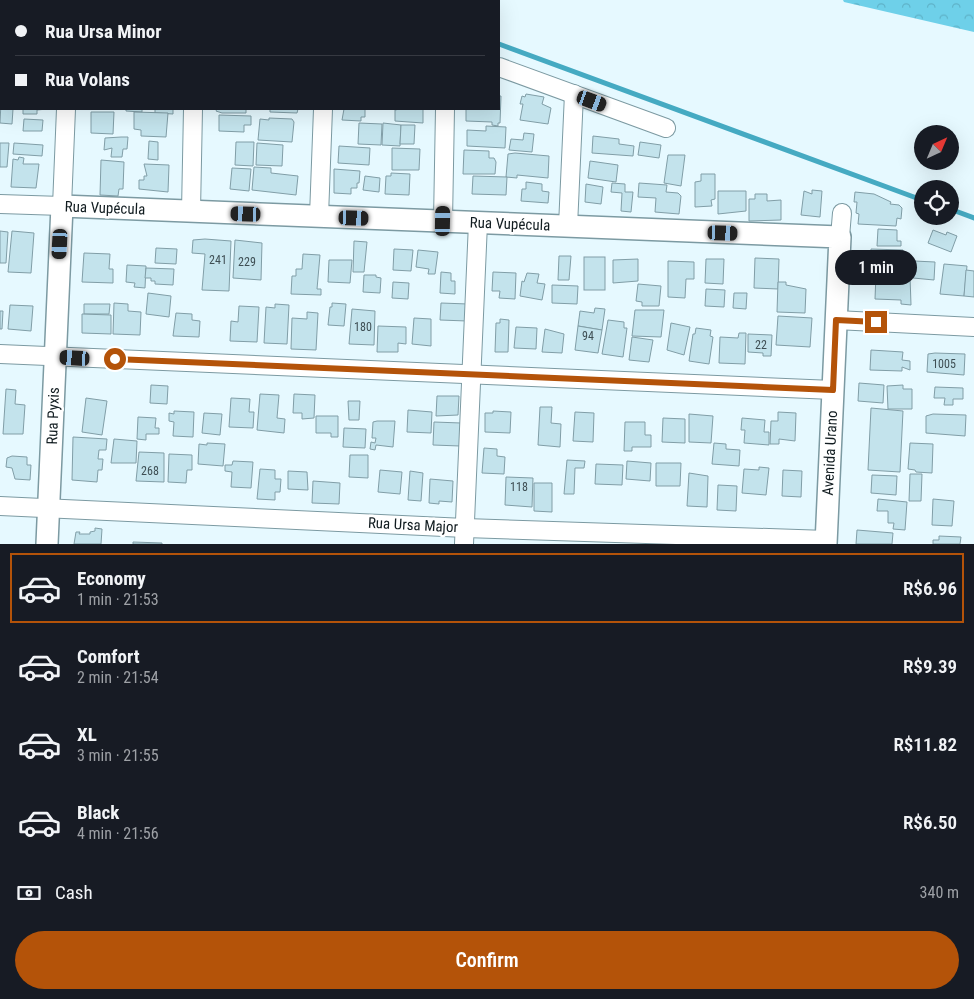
<!DOCTYPE html>
<meta charset="utf-8">
<style>
:root{--surface:#171b24;--page:#242831;--text:#f1f3f6;--muted:#9ea1a6;--line:#363941;--accent:#b45309}
body{margin:0;font-family:"Roboto Condensed",sans-serif;background:var(--page);color:var(--text);height:100vh;display:flex;flex-direction:column;font-size:19px;white-space:nowrap}
*{box-sizing:border-box;margin:0}
p{font-size:16px;color:var(--muted)}
.icon{flex:none;width:28px;height:28px;fill:none;stroke:currentColor;stroke-width:2;stroke-linecap:round;stroke-linejoin:round}
.map{position:relative;height:544px;overflow:hidden}
.drawer{display:flex;flex-direction:column;background:var(--surface);flex:1}
.drawer>*{flex:none}
.top-card{position:absolute;left:0px;top:0px;width:500px;height:110px;box-shadow:0 5px 20px #0002;display:grid;align-content:center;height:110px;padding:0 15px;background:var(--surface)}
.needle{width:32px;rotate:44deg}
.buttons{position:absolute;left:914px;top:125px;display:grid;gap:10px}
.buttons a{display:grid;place-items:center;width:45px;height:45px;border-radius:50%;background:var(--surface);box-shadow:0 5px 20px #0002;font-size:25px}
.end{position:absolute;width:22px;height:22px;margin:-11px;border:6px solid #b45309;background:#fff;box-shadow:0 0 0 2px #fff}
.from{border-radius:50%}
.bubble{position:absolute;height:35px;border-radius:18px;background:var(--surface);box-shadow:0 5px 20px #0002;font-size:16px;font-weight:600;line-height:35px;text-align:center}
.car{position:absolute;width:15px;height:30px;margin:-15px -8px;border-radius:6px;box-shadow:0 0 4px 1px #0007;background:linear-gradient(#222 24%,#8ab4d8 0 40%,#222 0 76%,#8ab4d8 0 86%,#222 0)}
.top-card b{display:flex;align-items:center;gap:18px;height:48px;font-size:19px}
.top-card b+b{border-top:1px solid var(--line)}
.top-card i{width:12px;height:12px;background:var(--text)}
ul{padding:9px 0 0;list-style:none}
li{display:flex;align-items:center;gap:15px;height:70px;margin:0 10px 8px;padding:0 5px;border:2px solid transparent;border-radius:0px}
li div{flex:1}
li b{display:block;font-size:19px}
li em{font-style:normal;font-weight:600}
li.active{border-color:var(--accent)}
li>.icon{width:45px;height:45px;stroke-width:1.5}
.pay{display:flex;align-items:center;gap:12px;height:55px;padding:0 15px;font-size:19px}
.pay p{margin-inline-start:auto}
.cta{display:flex;gap:10px;margin-top:auto;padding:10px 15px}
.cta a{flex:1;height:58px;border-radius:30px;background:var(--accent);color:#fff;font-size:20px;font-weight:600;line-height:58px;text-align:center}
.map>svg:first-child{display:block}
.forest{fill:url(#forest-crowns)}
.lines{fill:none;stroke-linecap:round;stroke-linejoin:round}
.stream{stroke:#45aac2;stroke-width:5}
.building{fill:#c3e3ec;stroke:#819ea7}
.minor-casing{stroke:#7c9aa2;stroke-width:20}
.tertiary-casing{stroke:#7c9aa2;stroke-width:24}
.minor{stroke:#fff;stroke-width:18}
.tertiary{stroke:#fff;stroke-width:21}
.route{stroke:#b45309;stroke-width:6}
.labels{text-anchor:middle;dominant-baseline:central;stroke-width:5;stroke-linejoin:round;paint-order:stroke}
.number-label{font-size:12px;fill:#3e4e53}
.street-label{font-size:15px;fill:#111c20;stroke:#fff}
</style>
<div class="map">
<svg width="974" height="544" viewBox="0 0 974 544">
<defs>
<pattern id="forest-crowns" width="20" height="18" patternUnits="userSpaceOnUse" patternTransform="scale(1.25)"><rect width="20" height="18" fill="#6ed0e9"/><path d="M2 6a3 3 0 1 1 6 0M12 15a3 3 0 1 1 6 0" fill="none" stroke="#5eb2c8"/></pattern>
</defs>
<rect width="100%" height="100%" fill="#e6f9ff"/>
<!-- forest -->
<polygon class="forest" points="843,0 974,0 974,32 844,2"/>
<g class="lines">
<!-- stream -->
<g class="stream">
<polyline points="374,0 378,1"/>
<polyline points="499,44 922,200"/>
<polyline points="950,209 974,218"/>
</g>
</g>
<!-- building -->
<g class="building">
<rect x="87" y="0" width="26" height="1"/>
<rect x="0" y="49" width="1" height="19"/>
<polygon points="526,94 544,97 542,104 551,108 548,124 520,120 523,104 520,104 522,96 525,97"/>
<polygon points="499,96 501,96 500,123 498,123 498,126 492,125 492,122 466,121 466,109 499,109"/>
<polygon points="1,102 1,109 13,109 12,124 0,123"/>
<polygon points="23,109 47,109 37,110 37,114 23,114"/>
<polygon points="126,109 142,109 142,112 126,111"/>
<polygon points="155,109 173,109 173,114 155,113"/>
<polygon points="217,109 246,109 246,113 222,113 216,111"/>
<polygon points="270,109 298,109 297,113 270,112"/>
<polygon points="344,109 365,109 365,117 361,117 361,121 342,120"/>
<polygon points="400,109 423,109 423,123 395,121 395,110"/>
<polygon points="91,112 114,112 113,134 91,133"/>
<polygon points="134,112 168,113 166,137 141,136 141,130 134,129"/>
<polygon points="219,115 251,116 251,125 244,125 244,132 219,131"/>
<polygon points="269,118 292,119 294,122 292,142 258,140 260,119 269,120"/>
<polygon points="24,119 43,120 42,131 23,131"/>
<polygon points="359,123 382,124 381,145 358,144"/>
<polygon points="383,123 401,125 400,146 382,145"/>
<polygon points="401,125 415,125 414,144 400,144"/>
<polygon points="486,126 506,127 505,148 467,146 467,130 486,131"/>
<polygon points="524,133 534,134 532,152 509,150 511,139 523,140"/>
<polygon points="593,136 619,139 619,144 634,146 633,156 592,153"/>
<polygon points="121,137 128,137 127,149 123,149 122,157 111,157 112,148 104,150 105,138"/>
<polygon points="149,141 158,142 158,160 148,159"/>
<polygon points="236,142 254,142 253,166 235,165"/>
<polygon points="640,142 661,145 659,158 638,155"/>
<polygon points="0,143 9,143 7,167 0,167"/>
<polygon points="14,143 43,145 42,156 13,154"/>
<polygon points="257,143 283,145 282,166 256,165"/>
<polygon points="339,146 370,148 369,165 338,163"/>
<polygon points="392,148 420,149 419,170 392,170"/>
<polygon points="464,150 489,151 489,158 494,158 496,162 495,174 463,174"/>
<polygon points="515,153 549,156 548,178 517,175 517,178 506,177 508,154"/>
<polygon points="668,155 685,155 681,186 664,183"/>
<polygon points="19,157 24,158 23,164 39,164 36,188 11,187 13,159 18,160"/>
<polygon points="101,160 124,162 123,189 119,189 118,196 100,195"/>
<polygon points="590,161 618,165 616,182 588,178"/>
<polygon points="144,164 169,165 168,192 139,189 139,180 144,180 144,176 147,176"/>
<polygon points="254,167 271,168 271,173 298,176 296,195 252,190"/>
<polygon points="232,168 251,169 249,191 230,189"/>
<polygon points="334,169 360,171 359,183 357,183 357,188 351,188 351,194 334,193"/>
<polygon points="391,173 410,174 409,195 385,194 386,176 391,176"/>
<polygon points="701,174 715,174 715,199 711,200 712,206 695,207 695,182 701,181"/>
<polygon points="365,176 380,178 379,192 363,190"/>
<polygon points="473,176 507,177 506,195 472,194"/>
<polygon points="526,182 542,184 542,191 549,192 548,203 521,201 522,189 526,189"/>
<polygon points="612,183 625,184 625,192 633,192 631,212 621,211 622,193 611,192"/>
<polygon points="639,183 667,185 666,192 678,193 681,196 679,214 655,212 656,198 638,197"/>
<polygon points="586,184 603,187 601,204 585,202"/>
<polygon points="812,190 822,191 820,217 801,215 804,191 812,194"/>
<polygon points="718,191 746,191 746,211 718,214"/>
<polygon points="855,192 874,194 891,202 890,204 899,205 902,208 901,219 897,218 896,226 858,224 859,214 856,213 857,202 854,202"/>
<polygon points="755,194 767,194 767,201 781,200 781,220 749,221 749,199 755,199"/>
<polygon points="878,229 897,230 897,241 901,241 901,246 877,246"/>
<polygon points="933,230 946,235 947,232 957,236 951,252 928,243"/>
<polygon points="0,231 8,232 6,263 0,263"/>
<polygon points="12,231 34,233 31,273 8,272"/>
<polygon points="205,239 231,241 229,291 202,290 205,254 192,253 193,240"/>
<polygon points="235,240 262,243 261,280 233,278"/>
<polygon points="354,241 367,242 364,272 353,272"/>
<polygon points="156,248 177,249 176,264 155,263"/>
<polygon points="394,249 413,250 411,271 393,270"/>
<polygon points="871,249 903,250 902,267 895,267 896,260 879,260 879,266 870,265"/>
<polygon points="418,250 438,252 435,274 428,274 429,269 416,267"/>
<polygon points="84,253 110,254 109,269 113,269 113,283 82,282"/>
<polygon points="303,254 320,255 317,289 321,289 321,295 291,294 292,276 296,276 296,269 302,269"/>
<polygon points="559,256 571,256 569,280 558,280"/>
<rect x="584" y="257" width="21" height="33"/>
<polygon points="755,258 779,259 778,289 754,288"/>
<polygon points="638,259 638,281 613,283 613,260"/>
<polygon points="706,259 724,259 723,284 705,283"/>
<polygon points="329,260 352,260 350,283 328,282"/>
<polygon points="668,261 694,262 694,279 686,279 685,298 668,297"/>
<polygon points="914,261 935,262 934,280 913,278"/>
<polygon points="944,264 967,266 964,296 940,294"/>
<polygon points="127,265 146,266 145,288 134,287 135,283 126,282"/>
<polygon points="146,268 174,269 173,285 155,284 155,281 151,281 151,278 145,278"/>
<polygon points="966,270 974,271 974,297 964,296"/>
<polygon points="441,272 451,273 451,281 455,281 455,294 440,293"/>
<polygon points="493,272 516,273 515,299 499,298 500,291 492,291"/>
<polygon points="527,273 539,274 537,283 545,284 542,300 520,296 522,281 524,282"/>
<polygon points="876,274 910,276 911,305 901,304 901,300 875,299"/>
<polygon points="364,275 376,275 376,277 381,278 380,293 363,292"/>
<polygon points="393,282 409,283 408,299 392,298"/>
<polygon points="778,282 786,282 786,285 806,289 805,313 777,312"/>
<polygon points="638,284 661,286 659,306 642,306 642,302 636,301"/>
<polygon points="552,285 578,286 577,304 552,303"/>
<polygon points="706,289 725,290 724,307 705,306"/>
<polygon points="148,293 171,296 169,317 146,314"/>
<polygon points="734,293 747,293 746,309 733,308"/>
<polygon points="114,303 128,304 128,311 141,312 140,335 113,334"/>
<polygon points="332,303 346,304 344,326 328,325 330,307 332,307"/>
<polygon points="441,303 468,304 467,321 440,320"/>
<polygon points="84,304 110,304 109,314 84,314"/>
<polygon points="275,304 289,305 287,344 264,343 266,307 275,308"/>
<polygon points="10,305 33,306 31,331 8,329"/>
<polygon points="239,306 259,307 257,342 230,341 231,321 238,322"/>
<polygon points="595,308 605,309 602,330 578,326 580,311 594,313"/>
<polygon points="352,309 375,311 374,345 349,344"/>
<polygon points="635,310 664,310 661,337 632,336"/>
<polygon points="0,311 3,311 2,329 0,329"/>
<polygon points="307,312 318,313 316,350 291,349 292,318 307,319"/>
<polygon points="176,313 192,314 192,320 200,321 199,337 173,336"/>
<polygon points="82,314 111,315 111,334 82,333"/>
<polygon points="778,316 812,318 810,347 776,345"/>
<polygon points="414,318 431,319 431,346 412,344"/>
<polygon points="500,319 509,320 508,352 495,352 496,323 500,323"/>
<polygon points="608,320 624,322 624,328 627,328 623,357 602,354"/>
<polygon points="671,323 690,327 684,355 667,350"/>
<polygon points="378,326 406,327 406,344 398,343 398,352 377,352"/>
<polygon points="578,326 602,330 598,353 575,350"/>
<polygon points="516,327 537,328 536,349 514,348"/>
<polygon points="696,328 711,330 710,336 713,337 709,364 689,361 693,334 695,334"/>
<polygon points="545,329 564,334 562,353 542,352"/>
<polygon points="739,333 746,333 745,364 719,363 720,337 738,338"/>
<polygon points="748,334 772,335 771,356 763,356 763,353 748,352"/>
<polygon points="632,337 653,340 649,362 629,360"/>
<polygon points="871,350 903,352 902,360 910,361 910,370 902,367 902,371 870,370"/>
<polygon points="935,353 965,354 964,375 927,372 928,354"/>
<polygon points="859,383 884,385 883,403 858,401"/>
<polygon points="151,385 168,386 167,404 150,403"/>
<polygon points="903,385 903,389 912,389 912,409 888,409 887,386"/>
<polygon points="935,387 963,388 963,399 953,399 953,405 944,405 945,398 934,398"/>
<polygon points="6,389 16,390 15,404 25,405 23,434 3,434"/>
<polygon points="260,394 279,395 277,418 285,419 284,433 257,430"/>
<polygon points="294,394 315,395 314,418 302,419 302,413 293,413"/>
<polygon points="437,396 459,396 458,415 436,416"/>
<polygon points="86,398 107,401 102,435 82,432"/>
<polygon points="231,398 250,399 249,412 254,412 253,428 229,427"/>
<polygon points="348,401 360,401 359,420 349,420"/>
<polygon points="540,407 552,407 551,423 561,424 560,447 538,445"/>
<polygon points="871,408 903,411 900,472 868,470"/>
<polygon points="408,410 432,412 431,433 407,432"/>
<polygon points="174,411 194,412 193,437 173,436 174,422 169,421 169,413 174,414"/>
<polygon points="493,411 511,412 510,433 485,432 485,413 493,413"/>
<polygon points="575,412 594,413 593,442 573,441"/>
<polygon points="778,412 796,413 795,441 779,439 779,444 770,444 771,421 778,421"/>
<polygon points="204,413 222,414 220,435 202,433"/>
<polygon points="689,414 713,416 711,443 689,442"/>
<polygon points="933,414 966,415 965,436 926,433 926,416"/>
<polygon points="316,416 338,416 338,437 331,437 331,433 316,433"/>
<polygon points="138,417 156,418 155,428 159,428 159,434 146,434 146,440 137,439"/>
<polygon points="663,418 685,419 685,443 662,442"/>
<polygon points="742,418 765,420 764,432 769,432 769,445 744,443 745,430 741,430"/>
<polygon points="377,421 395,421 393,447 376,445 375,450 370,449 371,442 375,443 376,438 372,438 373,422"/>
<polygon points="434,422 461,423 460,446 433,445"/>
<polygon points="625,422 645,422 645,435 651,435 651,447 632,447 632,451 624,451"/>
<polygon points="344,428 366,429 365,448 343,447"/>
<polygon points="73,437 107,439 106,450 99,450 98,459 103,459 102,470 98,470 97,482 72,480"/>
<polygon points="114,439 137,441 136,463 111,463"/>
<polygon points="207,443 225,444 223,466 198,464 199,444 207,445"/>
<polygon points="714,443 726,444 726,449 740,450 739,466 712,464"/>
<polygon points="910,443 933,444 932,473 916,472 915,470 908,469"/>
<polygon points="484,448 497,449 497,456 505,457 504,474 482,473"/>
<polygon points="139,452 164,453 164,482 136,481"/>
<polygon points="169,454 192,455 192,470 187,470 186,483 168,482"/>
<polygon points="350,455 368,455 368,478 349,477"/>
<polygon points="12,456 27,457 27,465 31,465 30,480 15,479 12,468 6,467 7,458"/>
<polygon points="567,460 585,461 584,468 575,468 574,494 564,494"/>
<polygon points="233,461 253,462 251,488 231,487 232,472 225,471 225,465 232,465"/>
<polygon points="627,461 651,463 650,481 626,479"/>
<polygon points="656,463 681,463 680,486 656,486"/>
<polygon points="596,464 623,465 622,485 595,484"/>
<polygon points="759,467 769,468 766,495 742,493 744,469 759,470"/>
<polygon points="260,469 275,470 275,479 281,479 280,492 275,492 275,500 257,499"/>
<polygon points="380,470 402,472 400,494 378,492"/>
<polygon points="783,470 802,471 801,497 782,496"/>
<polygon points="288,471 307,472 308,490 288,489"/>
<polygon points="410,471 423,473 421,501 408,500"/>
<polygon points="689,473 708,476 707,507 687,506"/>
<polygon points="910,474 922,474 921,501 909,501"/>
<polygon points="872,475 897,476 896,495 871,493"/>
<polygon points="506,477 533,478 532,507 505,505"/>
<polygon points="430,479 453,481 452,502 439,501 439,504 429,503"/>
<polygon points="313,481 340,483 339,504 312,503"/>
<polygon points="534,483 552,483 552,512 534,511"/>
<polygon points="718,485 737,486 736,511 717,510"/>
<polygon points="878,499 907,502 905,530 893,529 894,523 888,523 888,511 877,511"/>
<polygon points="933,499 954,501 952,526 932,525"/>
<polygon points="95,528 102,529 101,544 74,544 76,532 80,532 79,534 90,534 90,532 95,531"/>
<polygon points="857,530 893,533 892,544 856,544"/>
<polygon points="939,536 961,537 960,544 933,544 933,540 939,540"/>
<polygon points="133,542 162,543 162,544 133,544"/>
</g>
<g class="lines">
<!-- minor casing -->
<g class="minor-casing">
<g id="minor">
<polyline points="307,0 311,1"/>
<polyline points="71,1 71,0"/>
<polyline points="196,1 196,0"/>
<polyline points="499,67 666,128"/>
<polyline points="0,81 1,81"/>
<polyline points="0,204 62,206 66,109"/>
<polyline points="191,211 193,109"/>
<polyline points="319,216 323,109"/>
<polyline points="443,221 445,109"/>
<polyline points="568,226 574,94"/>
<polyline points="840,237 842,213"/>
<polyline points="836,320 974,327"/>
<polyline points="0,354 833,390"/>
<polyline points="0,506 465,528 827,540"/>
<polyline points="464,544 478,223"/>
</g>
</g>
<!-- tertiary casing -->
<g class="tertiary-casing">
<polyline id="tertiary" points="47,544 62,206 840,237 826,544"/>
</g>
<!-- minor -->
<use href="#minor" class="minor"/>
<!-- tertiary -->
<use href="#tertiary" class="tertiary"/>
</g>
<g class="lines">
<!-- route -->
<polyline class="route" points="115,359 833,390 836,320 876,322"/>
</g>
<g class="labels">
<!-- number labels -->
<g class="number-label">
<text x="218" y="260">241</text>
<text x="247" y="262">229</text>
<text x="363" y="327">180</text>
<text x="588" y="336">94</text>
<text x="761" y="345">22</text>
<text x="944" y="364">1005</text>
<text x="150" y="471">268</text>
<text x="519" y="487">118</text>
</g>
<!-- street labels -->
<g class="street-label">
<text transform="translate(105 208) rotate(2)">Rua Vupécula</text>
<text transform="translate(510 224) rotate(2)">Rua Vupécula</text>
<text transform="translate(53 416) rotate(-88)">Rua Pyxis</text>
<text transform="translate(830 453) rotate(-87)">Avenida Urano</text>
<text transform="translate(413 525) rotate(3)">Rua Ursa Major</text>
</g>
</g>
</svg>
<div class="buttons">
<a><svg class="needle" viewBox="-14 -14 28 28"><path d="M0-13l5 13h-10z" fill="#e53935"/><path d="M0 13l5-13h-10z" fill="#9ea1a6"/></svg></a>
<a><svg class="icon" aria-label="locate" viewBox="0 0 24 24"><circle cx="12" cy="12" r="6"/><path d="M12 2v4M12 18v4M2 12h4M18 12h4"/></svg></a>
</div>
<i class="end from" style="left:115px;top:359px"></i>
<i class="end" style="left:876px;top:322px"></i>
<div class="bubble" style="left:835px;top:250px;width:82px">1 min</div>
<i class="car" style="left:592px;top:101px;rotate:110deg"></i>
<i class="car" style="left:246px;top:214px;rotate:272deg"></i>
<i class="car" style="left:354px;top:218px;rotate:92deg"></i>
<i class="car" style="left:443px;top:221px;rotate:1deg"></i>
<i class="car" style="left:723px;top:233px;rotate:92deg"></i>
<i class="car" style="left:60px;top:244px;rotate:183deg"></i>
<i class="car" style="left:75px;top:358px;rotate:273deg"></i>
<div class="top-card">
<b><i class="from"></i>Rua Ursa Minor</b>
<b><i></i>Rua Volans</b>
</div>
</div>
<section class="drawer">
<ul>
<li class="active"><svg class="icon" aria-label="car" viewBox="0 0 24 24"><path d="M5 17H2v-5l4-1 3-4h7l3 4 3 1v5h-3M9 17h6M6 11h13"/><circle cx="7" cy="17" r="2"/><circle cx="17" cy="17" r="2"/></svg><div><b>Economy</b><p>1 min · 21:53</p></div><em>R$6.96</em></li>
<li><svg class="icon" aria-label="car" viewBox="0 0 24 24"><path d="M5 17H2v-5l4-1 3-4h7l3 4 3 1v5h-3M9 17h6M6 11h13"/><circle cx="7" cy="17" r="2"/><circle cx="17" cy="17" r="2"/></svg><div><b>Comfort</b><p>2 min · 21:54</p></div><em>R$9.39</em></li>
<li><svg class="icon" aria-label="car" viewBox="0 0 24 24"><path d="M5 17H2v-5l4-1 3-4h7l3 4 3 1v5h-3M9 17h6M6 11h13"/><circle cx="7" cy="17" r="2"/><circle cx="17" cy="17" r="2"/></svg><div><b>XL</b><p>3 min · 21:55</p></div><em>R$11.82</em></li>
<li><svg class="icon" aria-label="car" viewBox="0 0 24 24"><path d="M5 17H2v-5l4-1 3-4h7l3 4 3 1v5h-3M9 17h6M6 11h13"/><circle cx="7" cy="17" r="2"/><circle cx="17" cy="17" r="2"/></svg><div><b>Black</b><p>4 min · 21:56</p></div><em>R$6.50</em></li>
</ul>
<div class="pay"><svg class="icon" aria-label="cash" viewBox="0 0 24 24"><path d="M3 7h18v10H3z"/><circle cx="12" cy="12" r="2"/></svg>Cash<p>340 m</p></div>
<div class="cta"><a>Confirm</a></div>
</section>
